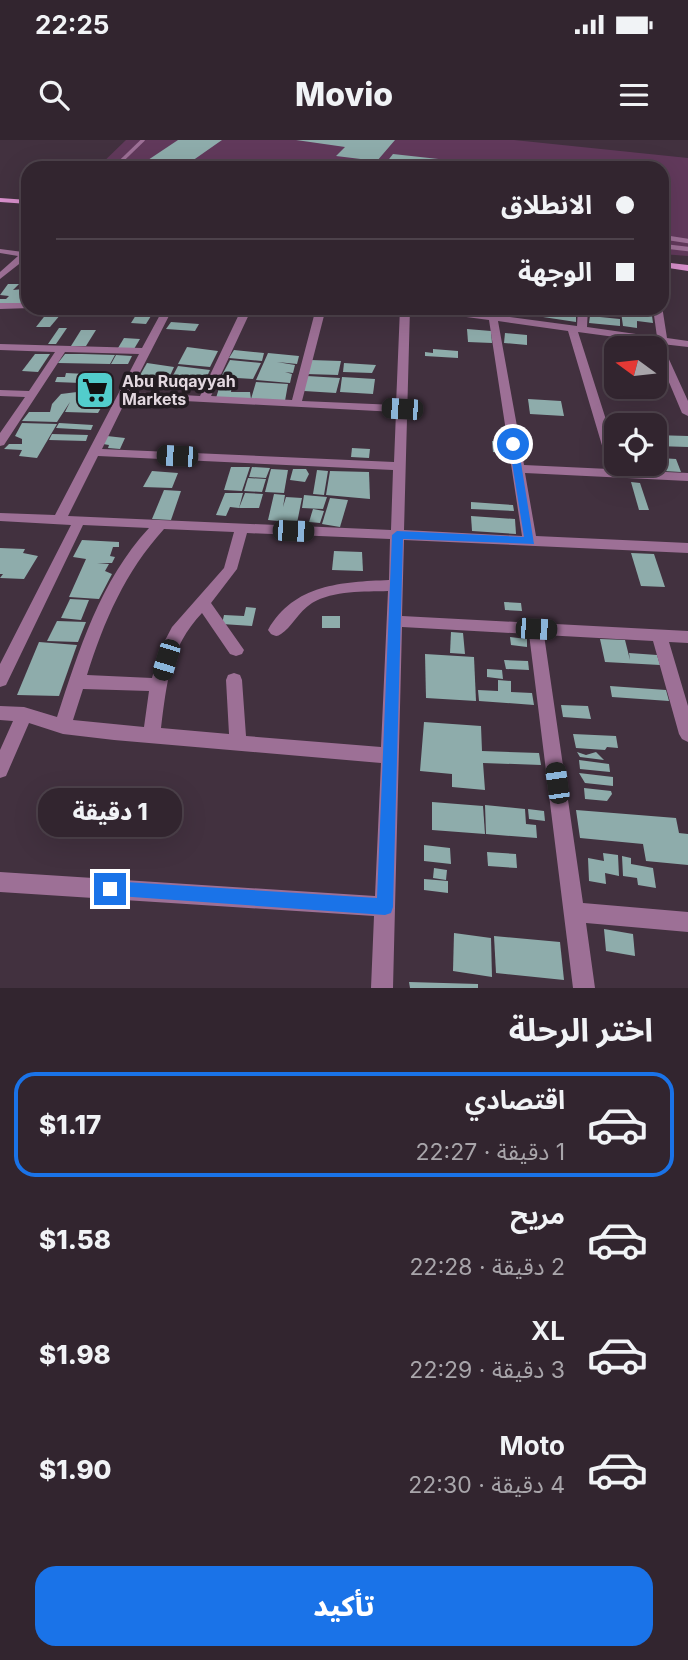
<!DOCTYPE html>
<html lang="ar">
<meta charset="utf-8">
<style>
:root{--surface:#32252f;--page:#3a2d37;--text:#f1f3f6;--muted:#a8a5aa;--line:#4d424b;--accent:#1a73e8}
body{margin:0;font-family:Inter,"Noto Sans Arabic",sans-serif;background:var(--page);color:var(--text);direction:rtl;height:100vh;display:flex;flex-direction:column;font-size:26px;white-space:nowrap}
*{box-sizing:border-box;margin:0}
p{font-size:23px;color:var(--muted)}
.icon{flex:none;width:38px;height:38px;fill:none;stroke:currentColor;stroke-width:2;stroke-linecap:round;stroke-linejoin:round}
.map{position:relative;height:848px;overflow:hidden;direction:ltr}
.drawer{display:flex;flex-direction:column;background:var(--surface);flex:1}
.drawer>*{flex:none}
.guide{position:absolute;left:21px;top:21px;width:648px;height:154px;border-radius:21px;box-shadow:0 7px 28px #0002,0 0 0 2px var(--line);direction:rtl;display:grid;align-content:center;height:154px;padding:0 35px;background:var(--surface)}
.needle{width:46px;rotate:285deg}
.controls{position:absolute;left:604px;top:196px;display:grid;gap:14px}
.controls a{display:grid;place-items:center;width:63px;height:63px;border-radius:14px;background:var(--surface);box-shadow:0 7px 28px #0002,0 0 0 2px var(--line);font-size:35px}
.end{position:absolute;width:32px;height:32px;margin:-16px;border:9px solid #1a73e8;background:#fff;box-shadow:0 0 0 4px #fff}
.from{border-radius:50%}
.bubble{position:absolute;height:49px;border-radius:21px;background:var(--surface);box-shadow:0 7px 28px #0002,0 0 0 2px var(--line);font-size:23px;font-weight:800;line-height:49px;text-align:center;direction:rtl}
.car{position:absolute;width:21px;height:42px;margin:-21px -10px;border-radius:9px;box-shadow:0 0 5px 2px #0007;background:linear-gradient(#222 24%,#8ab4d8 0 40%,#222 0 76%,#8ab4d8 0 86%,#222 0)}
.guide b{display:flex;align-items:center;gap:24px;height:66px;font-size:26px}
.guide b+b{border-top:2px solid var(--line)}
.guide i{width:18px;height:18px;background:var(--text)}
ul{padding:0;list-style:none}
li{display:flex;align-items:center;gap:21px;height:105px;margin:0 14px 10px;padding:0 21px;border:4px solid transparent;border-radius:21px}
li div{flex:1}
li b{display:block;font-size:26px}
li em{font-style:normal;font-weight:800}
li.selected{border-color:var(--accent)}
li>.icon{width:63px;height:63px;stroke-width:1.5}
h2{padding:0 35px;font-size:32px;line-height:84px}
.cta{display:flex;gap:14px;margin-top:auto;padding:14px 35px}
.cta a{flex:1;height:80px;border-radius:21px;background:var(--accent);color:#fff;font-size:28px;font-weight:800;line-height:80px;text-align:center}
.status{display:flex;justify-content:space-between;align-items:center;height:49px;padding:0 35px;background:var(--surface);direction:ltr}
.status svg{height:19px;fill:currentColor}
header{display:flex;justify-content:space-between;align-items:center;height:91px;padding:0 35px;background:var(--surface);font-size:32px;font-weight:800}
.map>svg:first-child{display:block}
.green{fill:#61395b}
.building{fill:#8eacab}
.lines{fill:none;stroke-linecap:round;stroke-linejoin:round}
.lane-far1{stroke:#9d7096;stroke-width:3.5}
.lane{stroke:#9d7096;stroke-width:4.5}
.street{fill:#9d7096;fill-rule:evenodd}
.secondary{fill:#d78fcb;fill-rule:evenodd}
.route{fill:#1a73e8}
.labels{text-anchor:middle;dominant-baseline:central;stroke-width:7;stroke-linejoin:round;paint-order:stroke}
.far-poi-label{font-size:16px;font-weight:bold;fill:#e3d8e0;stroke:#231c22;text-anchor:start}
</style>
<div class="status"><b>22:25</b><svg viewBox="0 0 49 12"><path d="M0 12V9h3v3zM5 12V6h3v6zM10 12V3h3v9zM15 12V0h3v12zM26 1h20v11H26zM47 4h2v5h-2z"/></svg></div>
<header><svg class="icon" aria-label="menu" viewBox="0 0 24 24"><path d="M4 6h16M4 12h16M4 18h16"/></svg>Movio<svg class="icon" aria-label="search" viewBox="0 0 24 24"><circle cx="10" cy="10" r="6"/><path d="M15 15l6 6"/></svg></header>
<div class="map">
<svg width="688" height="848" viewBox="0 0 688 848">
<rect width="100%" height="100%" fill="#42313f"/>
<!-- green -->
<polygon class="green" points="126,0 514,0 688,18 688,116 662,114 662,28 97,28"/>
<!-- building -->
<g class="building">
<polygon points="178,0 222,0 192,21 239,28 136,28"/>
<polygon points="296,0 395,0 377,21 336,16 345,7"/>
<polygon points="393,14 502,26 501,28 382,28"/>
<polygon points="8,144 19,144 13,150 23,149 19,153 28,153 25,165 0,163 0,159 6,159 9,156 0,155"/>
<polygon points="546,168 576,168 576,182 543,177"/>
<polygon points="621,172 652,176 653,183 637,181 637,188 623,186"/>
<polygon points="47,173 61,174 50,187 36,187"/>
<polygon points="136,175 151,176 146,184 131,183"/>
<polygon points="590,176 620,179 620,186 589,183"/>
<polygon points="171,182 199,184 195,191 166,189"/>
<polygon points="59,188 67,188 56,204 48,204"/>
<polygon points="467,189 491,191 492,203 468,202"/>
<polygon points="81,190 96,190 86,206 71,206"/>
<polygon points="505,193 527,195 527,205 504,203"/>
<polygon points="124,198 140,199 134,209 118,208"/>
<polygon points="187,207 218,211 210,227 178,224"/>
<polygon points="433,209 458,211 458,218 425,216 425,212 433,213"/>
<polygon points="234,210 264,213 262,221 229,218"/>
<polygon points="268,213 299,216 297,224 277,222 295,225 293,233 285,232 292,234 290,243 256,240"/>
<polygon points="35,214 50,214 38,232 22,231"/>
<polygon points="65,214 82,214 115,215 110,224 58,223"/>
<polygon points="116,215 132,216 128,224 111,224"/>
<polygon points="230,220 261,223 253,239 221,237"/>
<polygon points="310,220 341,221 338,235 306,234"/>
<polygon points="147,223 174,227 168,240 139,237"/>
<polygon points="344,223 376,225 372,233 343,232"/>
<polygon points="178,226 210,230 202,247 169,243"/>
<polygon points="66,233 86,234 81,243 55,242 57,237 65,237"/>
<polygon points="307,236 340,238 336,253 304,251"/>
<polygon points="342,237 375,239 373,254 340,252"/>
<polygon points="85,239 111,239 104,253 109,254 98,273 65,272 70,262 57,282 22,281 29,272 50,272 52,264 61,254 77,252"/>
<polygon points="256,242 288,244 285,261 216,258 220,245 232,245 231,252 250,252 251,259"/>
<polygon points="528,259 561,261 564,276 530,274"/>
<polygon points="22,283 57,284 37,318 19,316 22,310 4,309 9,304 22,304 22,299 15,296"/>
<polygon points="59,283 93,285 91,290 56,288"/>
<polygon points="52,294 88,295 86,301 49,300"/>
<polygon points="654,295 688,296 688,307 656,306"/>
<polygon points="107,296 125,298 120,309 108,308 109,305 103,304"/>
<polygon points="492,301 503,302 504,313 493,312"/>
<polygon points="352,308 370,309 369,318 351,317"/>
<polygon points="654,312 658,313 660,318 676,319 681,332 646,330 644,324 654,324"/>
<polygon points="231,327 250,327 242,351 224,350"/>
<polygon points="252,327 270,328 266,338 249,337"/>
<polygon points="271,329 288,330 284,353 265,352"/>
<polygon points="293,329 306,329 309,334 305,342 290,340"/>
<polygon points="317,330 328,331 324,355 313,354"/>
<polygon points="152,331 178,333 172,348 143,347"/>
<polygon points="330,331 369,332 370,359 326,355"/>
<polygon points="248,338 266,339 262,352 244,351"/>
<polygon points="631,342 640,343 649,370 639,370"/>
<polygon points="164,350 181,351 171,380 152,379"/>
<polygon points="225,353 243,353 239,368 245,353 263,354 259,368 239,368 230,367 226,376 216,375"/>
<polygon points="274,354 285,355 283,367 286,357 302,358 297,383 268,380"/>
<polygon points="304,355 327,357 323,369 302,368"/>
<polygon points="330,358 348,360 340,387 322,384"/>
<polygon points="471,362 513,365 514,371 471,369"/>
<polygon points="313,369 324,371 320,383 309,382"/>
<polygon points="471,376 515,379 516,394 472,391"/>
<polygon points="82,400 119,402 119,407 113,407 110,416 115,417 112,423 97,423 109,424 105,431 112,434 99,459 69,457 86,419 73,417"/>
<polygon points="0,408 25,409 23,413 38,416 24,439 0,438 3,434 0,434"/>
<polygon points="334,411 362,412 363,431 332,430"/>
<polygon points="631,413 654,414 665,447 641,446"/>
<polygon points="70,459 89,460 81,480 61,478"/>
<polygon points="504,462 521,463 522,471 505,470"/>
<polygon points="246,467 256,468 252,486 222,484 224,475 244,476"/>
<rect x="322" y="476" width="18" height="12"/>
<polygon points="57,481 86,482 78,502 47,501"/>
<polygon points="451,492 463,493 465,514 450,513"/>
<polygon points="510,497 527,499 527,507 511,505"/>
<polygon points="600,499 625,500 630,520 629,513 657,515 660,525 605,522"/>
<polygon points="39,502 77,505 59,556 17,555"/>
<polygon points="425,514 474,517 476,561 426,558"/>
<polygon points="504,520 528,521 529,530 506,529"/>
<polygon points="487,529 502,530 503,539 487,537"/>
<polygon points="498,540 511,541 511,552 532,553 534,565 479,561 478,550 498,551"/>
<polygon points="610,546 666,550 669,561 612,557"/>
<polygon points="561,565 588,566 591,579 563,577"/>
<polygon points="424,582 481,586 482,611 539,613 541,625 483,623 485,650 452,647 452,634 420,631"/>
<polygon points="573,594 616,596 618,608 607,607 605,610 576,608"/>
<polygon points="577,612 586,615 596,612 604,620 580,617"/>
<polygon points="579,620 609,624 610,632 580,629"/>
<polygon points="579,633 613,637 613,646 585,643"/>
<polygon points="584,648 611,651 612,654 607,661 585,659"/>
<polygon points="432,662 483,666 485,694 432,690"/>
<polygon points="485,665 525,669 526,684 536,685 537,698 486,694"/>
<polygon points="528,669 544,671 545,681 529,679"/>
<polygon points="576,670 676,678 679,693 688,694 688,725 646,721 643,704 580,698"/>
<polygon points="424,705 450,708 451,724 424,721"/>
<polygon points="487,712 516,714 517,728 488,726"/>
<polygon points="603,713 618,715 619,736 605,733 606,744 589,741 588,718 604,721"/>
<polygon points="622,716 631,718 631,724 653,728 656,748 638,745 637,738 623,736"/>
<polygon points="434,728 447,730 446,740 433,738"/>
<polygon points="424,739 448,741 448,753 424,750"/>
<polygon points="604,789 633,794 635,816 606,811"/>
<polygon points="454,793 491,798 492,837 453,831"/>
<polygon points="494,796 560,802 564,840 496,833"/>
<polygon points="409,842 478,844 478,848 410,848"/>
</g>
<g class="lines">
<!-- lane-far1 -->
<polyline class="lane-far1" points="114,28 143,0"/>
<!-- lane -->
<g class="lane">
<polyline points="662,97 688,101"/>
<polyline points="662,106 688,109"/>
</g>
<!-- street -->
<g class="street">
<polygon points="0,109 23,112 28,110 28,117 0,139 0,132 18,116 0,113"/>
<polygon points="0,163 28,163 28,168 31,168 0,169"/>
<path d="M662,166l5,32 21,3v6l-26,-3 26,57v15l-6,-3 -30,-71 -74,-10 38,119v13h4l2,6 66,3v8l-163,-8 11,63 152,7v10l-284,-13 -2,76 286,15v12l-19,-1 19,64v36l-6,-3 -3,-5 -26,-93 -109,-6 39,268 105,9v20l-102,-9 9,65h-22l-44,-354 -127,-7 -9,361h-22l3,-72 -374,-24v-20l375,24 6,-133 -267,-23 -51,-6 -34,-11 -23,53 -6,2v-28l13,-29 -13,-1v-14l24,1 33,10c22,-67 43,-136 92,-189l-66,-3 -77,160 -6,2v-23l71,-139 -71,-4v-8l55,2 84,-161 -74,-2 -61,93 -4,1v-13l25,-36 -25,-1v-6l29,1 26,-39 -55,-2v-6l142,4 19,-35 -79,-2 -5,-3h96l-43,84 70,4 42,-88h10l-41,88 81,4 24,-92h10l-24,93 94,4 4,-97h10l-6,222 118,6 -33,-216 -68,-9 -5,-3h26l135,18 1,-18h10l-1,19 70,10 -4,-29zM498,181l70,10 41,138 -85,-4zM127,258l269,14 -2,50 -292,-13zM98,316l295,14 -2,60 -323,-14zM164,389l70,3 -10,36 -52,59 -13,25 -7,26 -65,-3c17,-54 38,-103 77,-146zM247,393l143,6 -1,41c-47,2 -95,4 -121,50l3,4c4,2 6,3 10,0 10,-6 17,-22 31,-31 22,-13 52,-11 76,-12l-7,156 -135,-11 -4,-56 -2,-5 -6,-2 -6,2 -2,5 3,54 -68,-6c6,-45 8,-80 41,-115l28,41 6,2 6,-2 2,-4 -33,-47 26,-34zM83,549l66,2 -5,36 -71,-7z"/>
</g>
<!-- secondary -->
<g class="secondary">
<polygon points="0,58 28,60 28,64 0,62"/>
<polygon points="662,122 688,125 688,131 662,127"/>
</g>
</g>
<!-- route -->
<polygon class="route" points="513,301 518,304 534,404 403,399 393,767 391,773 385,775 104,755 102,749 104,743 110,741 377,758 392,395 397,391 524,397 509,304"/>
<!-- icons -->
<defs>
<g id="supermarket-square" transform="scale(2.0125)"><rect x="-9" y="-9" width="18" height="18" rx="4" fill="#52cdcc" stroke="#231c22"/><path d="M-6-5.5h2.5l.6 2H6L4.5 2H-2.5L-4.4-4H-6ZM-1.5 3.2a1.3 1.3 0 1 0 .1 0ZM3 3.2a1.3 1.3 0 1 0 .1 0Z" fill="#111"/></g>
</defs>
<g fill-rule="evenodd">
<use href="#supermarket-square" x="95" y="250"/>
</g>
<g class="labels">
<!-- far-poi labels -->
<g class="far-poi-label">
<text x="122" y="241">Abu Ruqayyah<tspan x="122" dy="18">Markets</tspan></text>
</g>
</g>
</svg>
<div class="controls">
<a><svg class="needle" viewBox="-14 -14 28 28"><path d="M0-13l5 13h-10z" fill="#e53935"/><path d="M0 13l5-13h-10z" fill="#a8a5aa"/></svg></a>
<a><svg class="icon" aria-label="locate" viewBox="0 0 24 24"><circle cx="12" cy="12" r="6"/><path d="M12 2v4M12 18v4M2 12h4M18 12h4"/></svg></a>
</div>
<i class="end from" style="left:513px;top:304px"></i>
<i class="end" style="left:110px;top:749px"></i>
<div class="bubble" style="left:38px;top:648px;width:144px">1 دقيقة</div>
<i class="car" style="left:402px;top:269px;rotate:273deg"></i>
<i class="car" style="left:177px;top:316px;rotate:273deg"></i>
<i class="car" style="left:293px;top:391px;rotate:92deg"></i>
<i class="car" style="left:536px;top:489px;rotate:93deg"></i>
<i class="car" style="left:166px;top:520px;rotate:197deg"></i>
<i class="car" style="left:557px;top:643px;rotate:352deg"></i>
<div class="guide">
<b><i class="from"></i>الانطلاق</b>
<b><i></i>الوجهة</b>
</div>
</div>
<section class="drawer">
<h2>اختر الرحلة</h2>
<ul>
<li class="selected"><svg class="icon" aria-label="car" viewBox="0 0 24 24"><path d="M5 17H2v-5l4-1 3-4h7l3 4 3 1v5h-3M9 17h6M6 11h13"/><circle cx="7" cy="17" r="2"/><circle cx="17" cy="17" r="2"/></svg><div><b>اقتصادي</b><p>1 دقيقة · 22:27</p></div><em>$1.17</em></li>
<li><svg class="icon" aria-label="car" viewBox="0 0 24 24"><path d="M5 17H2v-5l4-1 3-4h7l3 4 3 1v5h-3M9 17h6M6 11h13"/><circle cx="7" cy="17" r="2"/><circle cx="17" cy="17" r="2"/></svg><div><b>مريح</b><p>2 دقيقة · 22:28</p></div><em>$1.58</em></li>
<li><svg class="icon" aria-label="car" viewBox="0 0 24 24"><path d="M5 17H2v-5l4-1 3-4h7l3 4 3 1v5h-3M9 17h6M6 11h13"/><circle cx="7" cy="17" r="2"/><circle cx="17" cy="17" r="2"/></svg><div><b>XL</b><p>3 دقيقة · 22:29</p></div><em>$1.98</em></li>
<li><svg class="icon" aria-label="car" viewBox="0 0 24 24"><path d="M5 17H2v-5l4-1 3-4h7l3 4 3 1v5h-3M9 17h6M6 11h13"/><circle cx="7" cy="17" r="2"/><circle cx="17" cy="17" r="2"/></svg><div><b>Moto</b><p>4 دقيقة · 22:30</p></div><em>$1.90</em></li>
</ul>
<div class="cta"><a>تأكيد</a></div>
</section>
